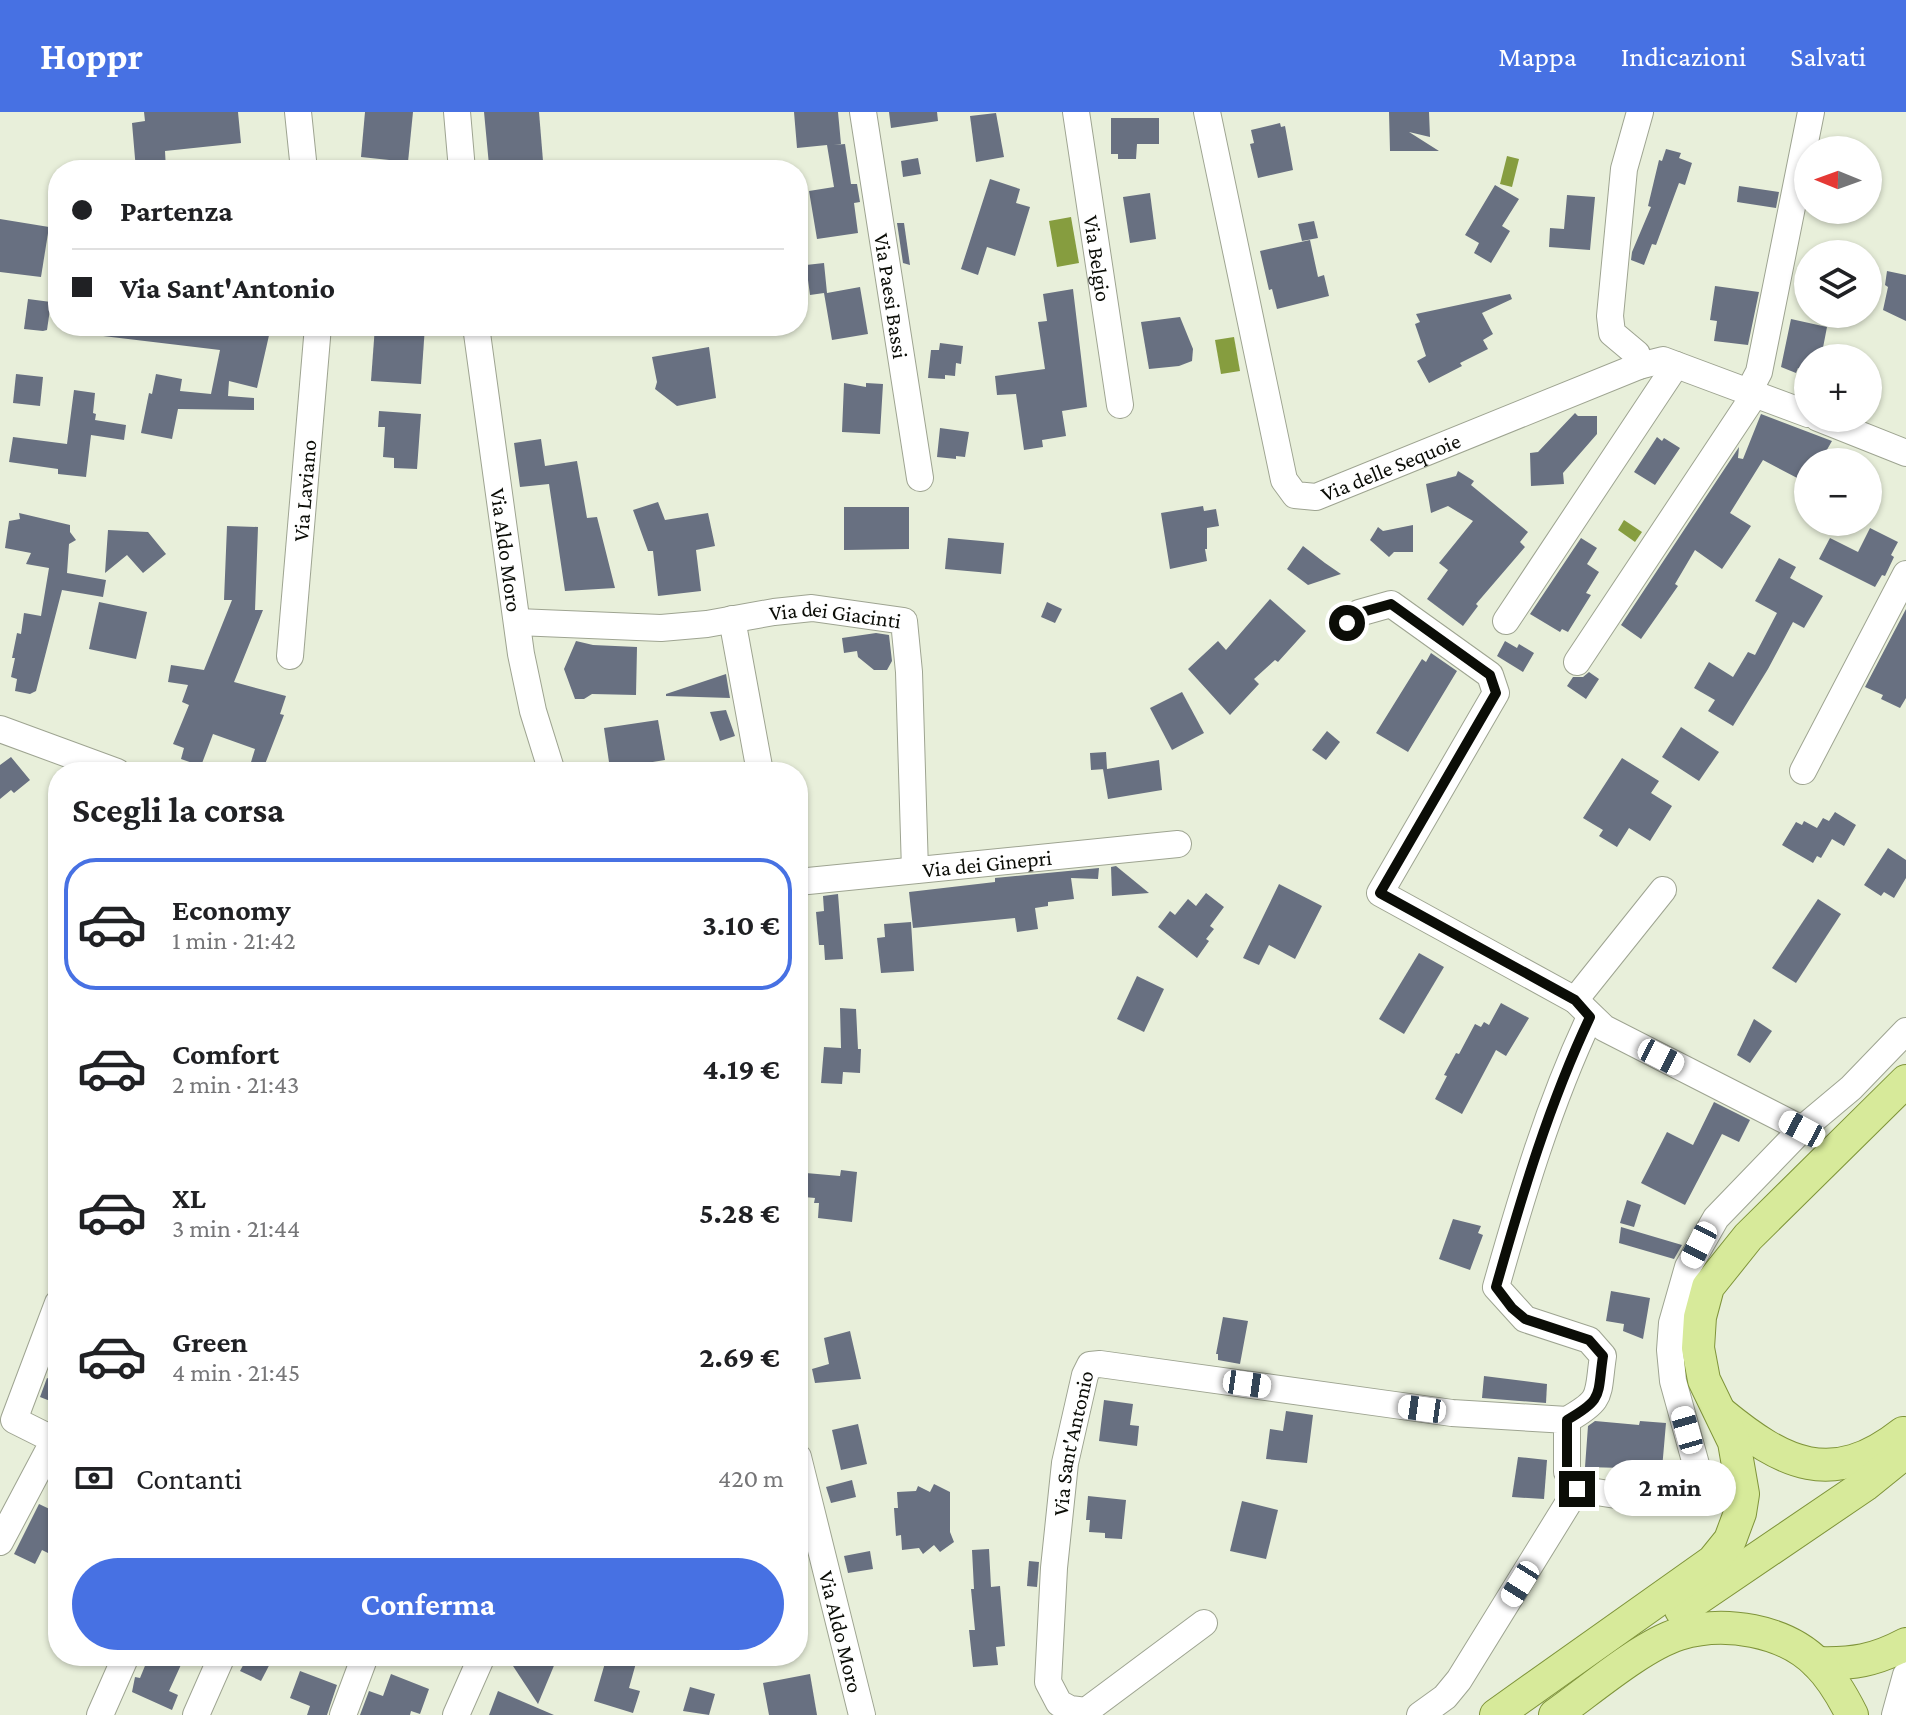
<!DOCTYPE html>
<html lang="it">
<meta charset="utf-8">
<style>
:root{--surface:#fff;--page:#f2f2f2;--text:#202124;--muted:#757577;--line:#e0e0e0;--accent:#4771e3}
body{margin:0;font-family:"Crimson Pro",serif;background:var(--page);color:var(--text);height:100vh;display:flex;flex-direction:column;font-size:30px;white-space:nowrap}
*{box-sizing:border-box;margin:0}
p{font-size:26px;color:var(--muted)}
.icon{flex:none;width:44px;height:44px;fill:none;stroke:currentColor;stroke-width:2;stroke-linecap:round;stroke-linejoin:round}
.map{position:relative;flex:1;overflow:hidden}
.details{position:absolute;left:48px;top:650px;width:760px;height:904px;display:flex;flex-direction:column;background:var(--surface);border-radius:32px;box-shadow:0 2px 6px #0004}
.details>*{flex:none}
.hud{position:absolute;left:48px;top:48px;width:760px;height:176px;border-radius:32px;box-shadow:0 2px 6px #0004;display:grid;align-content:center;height:176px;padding:0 24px;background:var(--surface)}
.needle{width:52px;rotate:271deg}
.controls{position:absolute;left:1794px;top:24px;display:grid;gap:16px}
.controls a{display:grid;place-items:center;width:88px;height:88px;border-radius:50%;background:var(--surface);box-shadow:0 2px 6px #0004;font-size:40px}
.end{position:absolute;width:36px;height:36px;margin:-18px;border:10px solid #0b0d07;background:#fff;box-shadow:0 0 0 4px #fff}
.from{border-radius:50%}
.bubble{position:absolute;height:56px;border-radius:28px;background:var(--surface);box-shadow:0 2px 6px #0004;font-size:26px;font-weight:700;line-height:56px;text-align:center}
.car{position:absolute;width:24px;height:48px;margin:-24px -12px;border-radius:10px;box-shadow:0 0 6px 2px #0007;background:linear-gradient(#fff 24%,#345 0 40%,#fff 0 76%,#345 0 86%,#fff 0)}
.hud b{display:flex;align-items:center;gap:28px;height:76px;font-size:30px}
.hud b+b{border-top:2px solid var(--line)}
.hud i{width:20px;height:20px;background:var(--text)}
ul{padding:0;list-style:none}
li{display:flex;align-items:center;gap:24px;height:132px;margin:0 16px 12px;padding:0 8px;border:4px solid transparent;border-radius:32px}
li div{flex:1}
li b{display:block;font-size:30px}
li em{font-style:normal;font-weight:700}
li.current{border-color:var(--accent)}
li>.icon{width:72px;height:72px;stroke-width:1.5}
h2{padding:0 24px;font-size:36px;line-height:96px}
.pay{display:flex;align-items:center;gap:20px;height:88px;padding:0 24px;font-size:30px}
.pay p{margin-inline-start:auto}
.button{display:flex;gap:16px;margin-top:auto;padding:16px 24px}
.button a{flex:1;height:92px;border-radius:48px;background:var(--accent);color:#fff;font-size:32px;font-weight:700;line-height:92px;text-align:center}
header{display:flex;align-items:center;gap:48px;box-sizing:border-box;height:112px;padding:0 40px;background:var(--accent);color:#fff}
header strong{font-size:38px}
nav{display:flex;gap:44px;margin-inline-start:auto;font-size:28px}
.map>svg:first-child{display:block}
.water{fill:#869d3f}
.building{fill:#687081}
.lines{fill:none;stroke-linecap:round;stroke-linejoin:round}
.minor-casing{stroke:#9ea491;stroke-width:28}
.major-casing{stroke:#7f943a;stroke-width:34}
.minor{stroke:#fff;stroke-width:26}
.major{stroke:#d7ea9a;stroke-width:32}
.route{stroke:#0b0d07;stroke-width:10}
.labels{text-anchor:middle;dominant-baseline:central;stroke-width:6;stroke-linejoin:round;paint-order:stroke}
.street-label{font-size:22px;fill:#0b0d07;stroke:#f6fce7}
</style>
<header>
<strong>Hoppr</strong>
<nav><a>Mappa</a><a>Indicazioni</a><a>Salvati</a></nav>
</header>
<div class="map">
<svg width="1906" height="1603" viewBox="0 0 1906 1603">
<rect width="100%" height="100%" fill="#e8efda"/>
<!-- water -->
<g class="water">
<polygon points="1507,44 1519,47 1512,75 1500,72"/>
<polygon points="1071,105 1079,151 1057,155 1049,109"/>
<polygon points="1234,225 1240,259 1221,262 1215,228"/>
<polygon points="1624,408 1642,420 1635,430 1618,418"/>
</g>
<!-- building -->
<g class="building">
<polygon points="144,0 238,0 241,31 165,39 166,58 136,58 132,11 145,9"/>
<polygon points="365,0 413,0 408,50 361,45"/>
<polygon points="484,0 539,0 543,49 489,53"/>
<polygon points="794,0 838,0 841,32 834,33 845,32 851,72 857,72 860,90 854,91 858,121 817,127 809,79 834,75 827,33 797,36"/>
<polygon points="889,0 937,0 938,9 891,16"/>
<polygon points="1389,0 1429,0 1430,25 1409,20 1439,39 1390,39"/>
<polygon points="996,1 1004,45 976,50 970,4"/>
<polygon points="1111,6 1159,6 1159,32 1137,32 1136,47 1118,47 1118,42 1111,42"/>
<polygon points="1280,11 1281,15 1285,14 1293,58 1258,66 1250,32 1254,31 1251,18"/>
<polygon points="1666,37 1681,41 1679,46 1692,51 1685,73 1679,71 1656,133 1652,132 1644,153 1631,148 1632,140 1651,95 1648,94 1659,48 1662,49"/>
<polygon points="918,46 921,62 903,65 901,49"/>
<polygon points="990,67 1020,77 1016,91 1030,95 1015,144 987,135 978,163 961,157"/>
<polygon points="1495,73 1519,87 1502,114 1510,119 1491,151 1474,141 1479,131 1465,123"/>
<polygon points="1739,74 1779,80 1776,96 1737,90"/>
<polygon points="1150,81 1156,127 1130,131 1123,85"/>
<polygon points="1567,83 1595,85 1590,138 1549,135 1550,116 1564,117"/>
<polygon points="0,107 49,115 41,165 0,160"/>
<polygon points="1314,109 1318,126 1302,129 1298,112"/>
<polygon points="897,111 904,111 910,153 903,151"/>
<polygon points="1310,128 1318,165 1324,163 1329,184 1277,197 1272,177 1269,178 1260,139"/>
<polygon points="824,151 827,181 860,175 868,222 832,228 824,181 810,183 806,153"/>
<polygon points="1887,159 1906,163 1906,209 1883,198 1888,175 1885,173"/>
<polygon points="1715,174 1759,180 1748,233 1714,229 1717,209 1710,208"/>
<polygon points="1073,177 1087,295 1062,299 1066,324 1042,328 1043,335 1024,338 1016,282 997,283 995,264 1045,257 1038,210 1047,209 1043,182"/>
<polygon points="1510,182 1512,187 1482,201 1493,222 1483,228 1488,237 1460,251 1462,254 1429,271 1417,249 1426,244 1415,212 1420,210 1416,202"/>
<polygon points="28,187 51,190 47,218 43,219 24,217"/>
<polygon points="1180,205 1193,237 1192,249 1179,254 1149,257 1141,210"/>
<polygon points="1791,207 1827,215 1821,246 1808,246 1808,260 1798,256 1796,261 1781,255"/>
<polygon points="104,214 245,214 270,219 257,276 229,269 228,284 254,286 254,298 178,297 172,327 141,321 149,281 152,282 156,262 182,267 180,279 211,282 220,238 103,224"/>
<polygon points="375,214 425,214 421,272 371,269"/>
<polygon points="940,231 963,234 961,252 956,251 955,264 945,263 945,267 928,266 931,238 939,238"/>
<polygon points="709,235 716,286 677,294 655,277 657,270 652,245"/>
<polygon points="16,262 43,265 40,294 13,291"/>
<polygon points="844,271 866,275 866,271 883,272 880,322 842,320"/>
<polygon points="74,278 95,281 93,301 96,302 95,308 126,313 124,328 91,323 86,365 58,362 58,357 9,350 13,325 67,332"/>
<polygon points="379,299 421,302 417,357 394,356 394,346 383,345 385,315 378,315"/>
<polygon points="1575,301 1578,304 1597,304 1597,322 1563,361 1564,372 1531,374 1530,341 1538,340"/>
<polygon points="1761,302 1832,329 1821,348 1813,344 1808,350 1801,368 1763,348 1730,401 1751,414 1722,457 1695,438 1675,472 1678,474 1641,527 1621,513 1739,335 1738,346 1743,347"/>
<polygon points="940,316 969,320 965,345 956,344 956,347 937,345"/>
<polygon points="1657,325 1662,329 1664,326 1680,336 1655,373 1634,360"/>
<polygon points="541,327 545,354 577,349 587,406 597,405 615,476 565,479 549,372 520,375 514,331"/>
<polygon points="1458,359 1474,369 1471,373 1528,420 1520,430 1525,435 1476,492 1478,494 1463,514 1427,487 1448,458 1439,451 1473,409 1448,394 1431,401 1426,372 1456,364"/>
<polygon points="658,390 665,408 708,401 715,434 696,438 701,479 658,484 653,439 648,439 633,398"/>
<polygon points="1203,394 1204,399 1216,397 1219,414 1207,416 1207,437 1205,437 1207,449 1170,457 1161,401"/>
<polygon points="844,395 909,395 909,437 844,438"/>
<polygon points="19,401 70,413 70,420 76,428 69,432 67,461 106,468 103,485 62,478 36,579 30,582 15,579 17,567 11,565 15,546 12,546 17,521 21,522 24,501 41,504 49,456 26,452 31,441 5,436 9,409 20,407"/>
<polygon points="1413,413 1413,440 1394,440 1389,445 1370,428 1378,415 1383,419"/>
<polygon points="227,414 258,415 255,498 263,498 234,570 286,584 280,602 284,603 262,660 248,660 255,637 213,622 201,654 181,647 184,636 173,632 189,593 182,590 188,573 168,570 171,553 204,558 232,488 224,488"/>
<polygon points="1870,416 1898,430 1891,443 1894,445 1885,464 1882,463 1875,475 1819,447 1830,426 1858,440"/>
<polygon points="108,418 148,420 166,442 143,461 127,443 105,461"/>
<polygon points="948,426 1004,431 1001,462 945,457"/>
<polygon points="1581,426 1597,436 1587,452 1599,460 1586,481 1591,483 1568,520 1562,517 1560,520 1530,502"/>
<polygon points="1303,434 1325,451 1341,462 1308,473 1287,457"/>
<polygon points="1779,446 1796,455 1790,466 1823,484 1804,516 1793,510 1768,557 1733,614 1708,599 1715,588 1694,576 1709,550 1733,565 1748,540 1755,543 1777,501 1755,489"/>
<polygon points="1270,487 1306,519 1278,550 1275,548 1254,567 1259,572 1230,603 1188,557 1218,529 1226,538"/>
<polygon points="99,490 147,500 136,547 89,537"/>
<polygon points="1047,490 1062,497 1055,511 1041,505"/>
<polygon points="1906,497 1906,586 1900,596 1881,587 1883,583 1865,575"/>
<polygon points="876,521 889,523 892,549 887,558 874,558 858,545 857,539 844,541 842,526"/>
<polygon points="576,529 593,533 637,535 636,583 592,582 584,587 575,587 564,557"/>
<polygon points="1505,529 1517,536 1519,532 1534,541 1523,560 1497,544"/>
<polygon points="1431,541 1457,559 1408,640 1376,621 1422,547 1426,550"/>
<polygon points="1589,560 1599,567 1586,587 1567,574 1573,565 1583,565"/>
<polygon points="726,562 730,586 666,584 666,582"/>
<polygon points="1182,580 1204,621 1172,638 1150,596"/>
<polygon points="726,598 735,624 720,629 710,600"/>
<polygon points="658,608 665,648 610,657 604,616"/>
<polygon points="1681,615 1719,640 1699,669 1662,645"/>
<polygon points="1327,619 1340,630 1326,648 1312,638"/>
<polygon points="1106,640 1107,657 1159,648 1162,678 1108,687 1103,657 1105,657 1091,658 1090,641"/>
<polygon points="11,645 30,668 14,681 11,678 0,687 0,653"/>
<polygon points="1622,646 1659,669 1651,681 1672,694 1650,729 1629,716 1617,735 1599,724 1603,718 1583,706"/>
<polygon points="1835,700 1856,713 1844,734 1832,727 1821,746 1817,744 1813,751 1782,733 1796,710 1802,713 1804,709 1817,716 1823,706 1829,709"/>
<polygon points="1888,736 1906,748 1906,766 1894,786 1884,780 1881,784 1864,773"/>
<polygon points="1116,754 1149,781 1112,784 1111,755"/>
<polygon points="1099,756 1098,767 1071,766 1074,787 1048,790 1048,794 1035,796 1038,817 1017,820 1015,806 913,816 909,780 995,770 995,766"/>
<polygon points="1279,772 1322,794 1295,847 1269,833 1259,853 1243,846"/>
<polygon points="1206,781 1224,795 1210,814 1214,817 1206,827 1209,829 1197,846 1158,815 1170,799 1175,803 1188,787 1196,794"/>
<polygon points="838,782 843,847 825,848 824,833 819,833 816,800 824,799 823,784"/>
<polygon points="1818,787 1841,802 1796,871 1772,856"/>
<polygon points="911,810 914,859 881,861 877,826 885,825 884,812"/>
<polygon points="1419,841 1444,855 1404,922 1379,907"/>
<polygon points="1137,864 1164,877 1144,920 1117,907"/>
<polygon points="1501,891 1529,906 1506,944 1496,938 1462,1002 1435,987 1447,964 1444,963 1456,941 1459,942 1475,912 1481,915 1484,910 1489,913"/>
<polygon points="840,896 856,897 858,937 861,937 860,961 843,960 842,972 821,971 824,935 841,936"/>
<polygon points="1754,907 1772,919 1750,951 1737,943"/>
<polygon points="1714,990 1750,1008 1739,1030 1722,1022 1685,1093 1641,1071 1667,1020 1693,1033"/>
<polygon points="841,1058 857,1060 852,1110 818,1106 819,1091 814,1091 815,1086 804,1085 806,1061 840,1064"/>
<polygon points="1627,1088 1641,1093 1634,1115 1620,1111"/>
<polygon points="1453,1107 1481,1114 1478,1121 1483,1123 1470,1158 1439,1147"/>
<polygon points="1621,1115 1682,1133 1674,1147 1619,1131"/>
<polygon points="1611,1179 1650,1186 1643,1227 1623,1219 1624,1212 1606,1209"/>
<polygon points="1223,1205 1248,1209 1240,1252 1218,1248 1218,1242 1216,1242"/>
<polygon points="850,1219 861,1267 815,1271 812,1257 829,1252 824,1226"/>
<polygon points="1484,1264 1547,1272 1546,1291 1482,1286"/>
<polygon points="47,1266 58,1270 58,1292 40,1285"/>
<polygon points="1104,1288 1133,1292 1130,1313 1139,1314 1137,1334 1099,1329"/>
<polygon points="1286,1299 1313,1303 1307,1351 1266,1347 1270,1317 1283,1319"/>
<polygon points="1595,1309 1639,1313 1640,1309 1666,1311 1662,1357 1585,1355 1588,1314"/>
<polygon points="858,1312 867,1352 841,1358 832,1318"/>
<polygon points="1518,1345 1547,1348 1544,1387 1512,1385"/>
<polygon points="852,1368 856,1385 831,1391 826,1375"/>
<polygon points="934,1372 950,1380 950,1420 954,1430 940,1440 934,1433 923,1442 919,1436 902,1438 901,1423 896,1424 894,1396 898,1396 897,1380 916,1379 918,1374 930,1380"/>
<polygon points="1088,1384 1126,1388 1122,1427 1105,1426 1105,1421 1089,1420 1090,1408 1086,1408"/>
<polygon points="1242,1389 1278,1398 1266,1447 1230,1439"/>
<polygon points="39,1392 58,1401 58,1446 42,1438 35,1452 14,1442"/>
<polygon points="989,1437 991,1475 1000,1474 1005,1534 996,1535 998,1553 973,1555 969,1518 975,1518 971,1477 974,1477 972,1438"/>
<polygon points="870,1439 873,1457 848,1461 844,1444"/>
<polygon points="1029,1449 1039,1450 1037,1475 1027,1474"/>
<polygon points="149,1544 185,1544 169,1579 178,1583 172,1598 132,1580 135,1565 140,1566"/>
<polygon points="248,1544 274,1544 261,1569 240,1559"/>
<polygon points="513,1544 558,1544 538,1592 513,1554"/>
<polygon points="607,1544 636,1551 629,1576 640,1579 633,1601 594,1589"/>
<polygon points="300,1559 337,1573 327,1603 307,1603 310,1594 290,1586"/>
<polygon points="391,1562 429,1577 420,1602 411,1599 410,1603 360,1603 369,1579 383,1584"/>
<polygon points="810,1562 817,1603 769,1603 763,1571"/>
<polygon points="690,1575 715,1582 709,1603 683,1599"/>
<polygon points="498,1579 554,1603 489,1603"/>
</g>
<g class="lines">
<!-- minor casing -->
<g class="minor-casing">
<g id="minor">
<polyline points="298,0 304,58"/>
<polyline points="457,0 462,58"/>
<path id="s1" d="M863,0l57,366"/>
<path id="s2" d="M1076,0l44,293"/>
<path id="s3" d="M1207,0l77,368 11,15 21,2 323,-131 24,-6 145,54"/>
<path id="s4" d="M476,214l45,328 12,57 19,61"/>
<polyline points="1639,254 1637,242 1612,221 1610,204 1624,57 1640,0"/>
<polyline points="1749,279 1759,260 1811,0"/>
<polyline points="1818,306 1906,341"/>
<polyline points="732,507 760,660"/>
<polyline points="1506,509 1676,253"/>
<path id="s5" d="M517,510l144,6 46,-4 67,-12 38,-4 92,13 5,51 6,198"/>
<polyline points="1347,511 1359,501 1391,492 1490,563 1496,581 1380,781 1575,888 1604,916 1802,1017"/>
<path id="s6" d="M290,544l28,-330"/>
<polyline points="1577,550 1755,282"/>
<polyline points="0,617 117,660"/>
<polyline points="1803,659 1906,462"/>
<path id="s7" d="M798,770l380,-38"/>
<polyline points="1575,888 1663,778"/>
<path d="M1567,1308c37,-21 30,-24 36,-64l-14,-16 -64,-21 -29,-32c26,-92 53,-183 94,-270"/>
<path id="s8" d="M798,1345l64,258"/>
<polyline points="0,1430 54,1328 14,1308 58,1191"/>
<path id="s9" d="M1204,1511l-118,88 -16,-2 -11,-6 -11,-21 6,-114 11,-105 20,-88 5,-10 10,-1 352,49 115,7v52l10,17 84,13 16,-4 17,-15 3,-15 -24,-87 -3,-31 2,-27 16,-56 28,-49 86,-89 49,-41 55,-57"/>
<polyline points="100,1603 126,1544"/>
<polyline points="196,1603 222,1544"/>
<polyline points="343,1603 365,1544"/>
<polyline points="456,1603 482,1544"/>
<polyline points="1420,1603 1445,1585 1459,1568 1577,1377"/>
<polyline points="1895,1603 1906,1563"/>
</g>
</g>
<!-- major casing -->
<g class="major-casing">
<g id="major">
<path d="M1721,1301c62,51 111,76 182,20"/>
<polyline points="1681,1498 1865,1373 1906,1340"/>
<path d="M1817,1551c36,1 57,-2 89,-19"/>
<polyline points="1496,1603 1713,1449 1730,1428 1740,1401 1743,1382 1734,1330 1704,1268 1698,1236 1700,1205 1708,1175 1748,1125 1906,969"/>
<path d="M1555,1603c34,-24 86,-69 124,-81 45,-14 106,-4 139,30 15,15 25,33 34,51"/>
</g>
</g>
<!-- minor -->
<use href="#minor" class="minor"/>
<!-- major -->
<use href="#major" class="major"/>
</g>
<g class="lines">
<!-- route -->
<path class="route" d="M1347,511l12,-10 32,-9 99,71 6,18 -116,200 195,107 15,17c-41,87 -68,178 -94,270l16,21 13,11 64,21 14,16c-6,40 1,43 -36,64v52l10,17"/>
</g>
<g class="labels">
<!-- street labels -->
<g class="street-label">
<text stroke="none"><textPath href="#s2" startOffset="148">Via Belgio</textPath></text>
<text stroke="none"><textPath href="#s1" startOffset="186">Via Paesi Bassi</textPath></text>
<text stroke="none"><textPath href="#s3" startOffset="496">Via delle Sequoie</textPath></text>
<text stroke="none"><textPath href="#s6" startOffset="166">Via Laviano</textPath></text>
<text stroke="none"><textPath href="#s4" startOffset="226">Via Aldo Moro</textPath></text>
<text stroke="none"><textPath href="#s5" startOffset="320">Via dei Giacinti</textPath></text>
<text stroke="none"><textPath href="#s7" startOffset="190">Via dei Ginepri</textPath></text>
<text stroke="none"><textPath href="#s9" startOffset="440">Via Sant'Antonio</textPath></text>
<text stroke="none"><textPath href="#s8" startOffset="180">Via Aldo Moro</textPath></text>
</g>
</g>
</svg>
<div class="controls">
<a><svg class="needle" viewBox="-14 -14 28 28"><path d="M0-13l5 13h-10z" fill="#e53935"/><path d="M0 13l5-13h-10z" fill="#757577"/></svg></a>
<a><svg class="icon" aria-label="layers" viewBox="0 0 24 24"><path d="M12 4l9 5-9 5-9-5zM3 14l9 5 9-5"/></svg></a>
<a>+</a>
<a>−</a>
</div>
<i class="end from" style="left:1347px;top:511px"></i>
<i class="end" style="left:1577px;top:1377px"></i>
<div class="bubble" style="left:1604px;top:1348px;width:132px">2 min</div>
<i class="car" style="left:1661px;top:945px;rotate:117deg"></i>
<i class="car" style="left:1802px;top:1017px;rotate:298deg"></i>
<i class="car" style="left:1699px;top:1133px;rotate:207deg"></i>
<i class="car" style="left:1247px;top:1272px;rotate:98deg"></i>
<i class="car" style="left:1422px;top:1297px;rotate:278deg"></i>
<i class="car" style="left:1687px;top:1318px;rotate:344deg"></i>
<i class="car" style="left:1520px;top:1472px;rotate:212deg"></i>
<div class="hud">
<b><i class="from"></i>Partenza</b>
<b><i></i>Via Sant'Antonio</b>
</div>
<section class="details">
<h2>Scegli la corsa</h2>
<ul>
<li class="current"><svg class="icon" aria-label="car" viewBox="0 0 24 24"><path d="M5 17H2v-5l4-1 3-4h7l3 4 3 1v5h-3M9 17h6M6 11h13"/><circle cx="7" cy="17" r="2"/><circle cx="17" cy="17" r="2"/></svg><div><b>Economy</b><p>1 min · 21:42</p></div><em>3.10 €</em></li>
<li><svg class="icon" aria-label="car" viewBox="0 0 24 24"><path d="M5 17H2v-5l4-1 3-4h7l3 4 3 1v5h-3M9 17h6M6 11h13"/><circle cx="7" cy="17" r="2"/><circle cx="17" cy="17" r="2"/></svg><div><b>Comfort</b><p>2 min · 21:43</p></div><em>4.19 €</em></li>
<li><svg class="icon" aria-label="car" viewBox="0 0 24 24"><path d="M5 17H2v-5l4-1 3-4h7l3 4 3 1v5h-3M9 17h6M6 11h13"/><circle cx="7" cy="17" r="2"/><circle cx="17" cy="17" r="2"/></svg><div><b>XL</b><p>3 min · 21:44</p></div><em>5.28 €</em></li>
<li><svg class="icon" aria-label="car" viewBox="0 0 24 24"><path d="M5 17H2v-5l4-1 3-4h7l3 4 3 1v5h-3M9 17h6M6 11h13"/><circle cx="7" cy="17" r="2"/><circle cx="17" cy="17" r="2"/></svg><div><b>Green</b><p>4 min · 21:45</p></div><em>2.69 €</em></li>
</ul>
<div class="pay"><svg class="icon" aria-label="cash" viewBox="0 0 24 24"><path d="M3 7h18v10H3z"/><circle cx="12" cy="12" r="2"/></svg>Contanti<p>420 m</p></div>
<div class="button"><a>Conferma</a></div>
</section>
</div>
